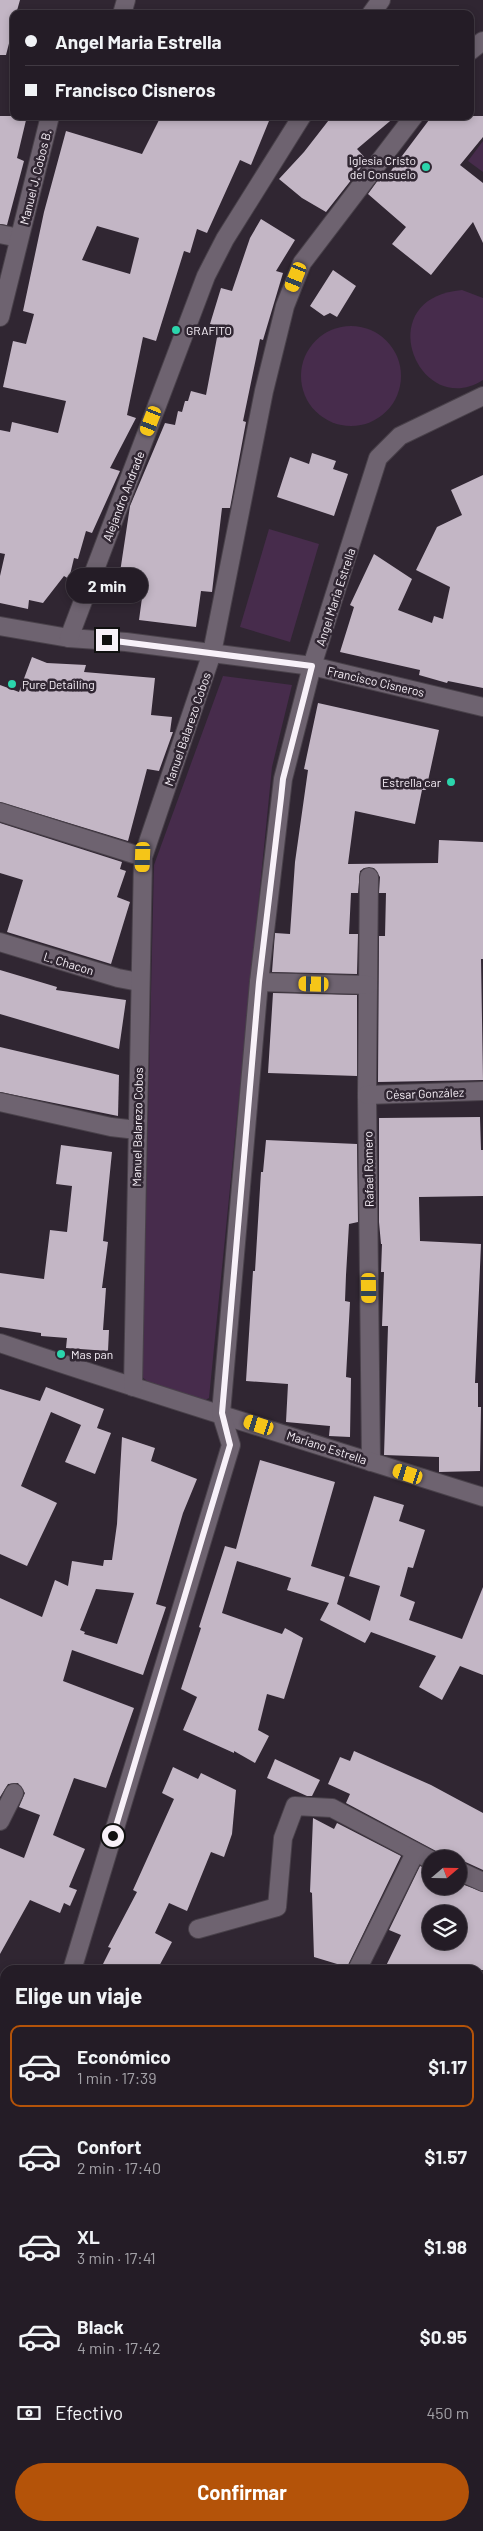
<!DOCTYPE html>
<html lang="es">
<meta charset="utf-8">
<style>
:root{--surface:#241c26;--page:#2c252e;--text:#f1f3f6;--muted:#a3a1a7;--line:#413a43;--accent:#b45309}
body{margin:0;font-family:Barlow,sans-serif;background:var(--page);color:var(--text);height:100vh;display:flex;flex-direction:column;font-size:19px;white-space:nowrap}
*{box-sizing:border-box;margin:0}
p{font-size:16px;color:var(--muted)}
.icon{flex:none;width:28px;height:28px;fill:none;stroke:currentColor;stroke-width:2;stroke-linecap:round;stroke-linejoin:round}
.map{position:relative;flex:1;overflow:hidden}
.panel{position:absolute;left:0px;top:1965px;width:484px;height:566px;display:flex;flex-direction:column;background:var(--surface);border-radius:15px 15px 0 0;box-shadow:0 2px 8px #0003,0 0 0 1px var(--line)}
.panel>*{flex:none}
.banner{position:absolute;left:10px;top:10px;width:464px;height:110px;border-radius:10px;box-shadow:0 2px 8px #0003,0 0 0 1px var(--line);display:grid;align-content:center;height:110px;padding:0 15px;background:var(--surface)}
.needle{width:32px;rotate:70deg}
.fabs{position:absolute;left:422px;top:1850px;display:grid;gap:10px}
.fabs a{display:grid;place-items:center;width:45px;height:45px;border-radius:50%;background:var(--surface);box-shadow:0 2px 8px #0003,0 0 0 1px var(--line);font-size:25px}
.end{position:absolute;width:22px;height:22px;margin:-11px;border:6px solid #f8f1f9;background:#111;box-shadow:0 0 0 2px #111}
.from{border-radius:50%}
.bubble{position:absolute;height:35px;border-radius:18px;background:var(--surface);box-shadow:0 2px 8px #0003,0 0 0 1px var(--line);font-size:16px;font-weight:700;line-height:35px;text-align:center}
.car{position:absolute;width:15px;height:30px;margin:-15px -8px;border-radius:6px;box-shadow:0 0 4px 1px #0007;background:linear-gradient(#f5c518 24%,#345 0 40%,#f5c518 0 76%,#345 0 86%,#f5c518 0)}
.banner b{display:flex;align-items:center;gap:18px;height:48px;font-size:19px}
.banner b+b{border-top:1px solid var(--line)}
.banner i{width:12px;height:12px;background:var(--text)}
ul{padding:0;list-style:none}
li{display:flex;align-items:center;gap:15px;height:82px;margin:0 10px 8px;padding:0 5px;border:2px solid transparent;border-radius:10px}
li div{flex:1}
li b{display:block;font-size:19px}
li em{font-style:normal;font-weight:700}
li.selected{border-color:var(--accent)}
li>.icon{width:45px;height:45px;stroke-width:1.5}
h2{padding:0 15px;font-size:22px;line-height:60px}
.pay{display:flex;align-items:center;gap:12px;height:55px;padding:0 15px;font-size:19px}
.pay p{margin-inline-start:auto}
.action{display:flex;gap:10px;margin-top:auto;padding:10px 15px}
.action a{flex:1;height:58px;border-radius:30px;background:var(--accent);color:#fff;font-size:20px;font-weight:700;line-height:58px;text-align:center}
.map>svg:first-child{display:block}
.built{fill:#3b2d3e}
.green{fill:#472c4c}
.building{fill:#c3b6c5;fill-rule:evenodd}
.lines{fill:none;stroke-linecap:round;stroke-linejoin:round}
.street-casing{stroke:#49414a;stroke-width:20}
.secondary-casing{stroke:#49414a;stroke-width:26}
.street{stroke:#6e6370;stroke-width:18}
.secondary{stroke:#6e6370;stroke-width:24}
.route{stroke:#f8f1f9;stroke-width:6}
.poi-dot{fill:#2bd5ac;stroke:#302632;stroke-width:2}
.labels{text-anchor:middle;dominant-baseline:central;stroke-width:5;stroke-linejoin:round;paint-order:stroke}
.poi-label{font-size:12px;fill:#f8f1f9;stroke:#302632;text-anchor:start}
.street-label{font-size:12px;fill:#f8f1f9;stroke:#302632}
</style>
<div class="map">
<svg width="483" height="2531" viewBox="0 0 483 2531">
<rect width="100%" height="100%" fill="#302632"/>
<!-- built -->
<polygon class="built" points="483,2109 483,2380 479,2375 479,2111"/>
<!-- green -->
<g class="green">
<polygon points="483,141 483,172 468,161"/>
<path d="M462,290l21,8v82c-64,41 -115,-82 -21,-90z"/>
<circle cx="351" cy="376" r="50"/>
<polygon points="269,529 319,544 290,642 240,627"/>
<polygon points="223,676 292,685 272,767 209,1398 205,1400 152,1385 142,1377 154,865"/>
</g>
<!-- building -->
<g class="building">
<polygon points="0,0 20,0 16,14 14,14 14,24 6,55 0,55"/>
<polygon points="0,116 27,116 17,158 24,161 7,225 0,224"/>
<path d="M161,116h110l-20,49 -11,-5 -33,73 -10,-4 -7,24 -6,-2 -28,90 -13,-4 -16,78 9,3 -26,50 10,3 -28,62 -6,-2 -8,28 -4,-1 -5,21 -5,-3 -21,27 -14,-3 -1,9 -28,-6v-27l5,-22 -5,-1v-123l10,2 2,-10 46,11 8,-32 -63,-14 10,-46 13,3 8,-30 -11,-3 21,-99 22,-81 76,23zM97,226l42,12 -9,36 -48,-14z"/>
<polygon points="332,116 396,116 357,149 367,160 326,212 302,198 279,179 304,152"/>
<polygon points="432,116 483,116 483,137 460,165 483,183 483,243 473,222 431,275 392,244 406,227 368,194 381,176 384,180"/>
<polygon points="261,219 295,240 276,271 283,273 263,340 260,339 243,421 246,422 230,508 222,508 212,592 201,591 196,627 139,620 144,583 119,579 130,506 165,423 175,425 178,411 182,412 185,401 188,401 191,391 206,395 219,327 210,324 221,288 232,291 250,238"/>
<polygon points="333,270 356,286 337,317 330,313 324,316 310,306"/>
<polygon points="312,453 336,461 333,469 348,474 334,516 277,497 290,457 309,464"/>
<polygon points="483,475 483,688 448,681 447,683 419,675 420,670 340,652 354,607 350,605 374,554 412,579 398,610 432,623 434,616 443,619 450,587 416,570 437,527 462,515 451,490"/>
<polygon points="32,657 47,663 86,665 84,672 155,678 151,715 172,717 170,732 173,732 159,771 147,769 128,841 0,802 0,685 19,692"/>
<polygon points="318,703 439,730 426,790 422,790 415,824 355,811 348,864 438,863 439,840 483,842 483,959 481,959 483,1080 378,1082 379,936 385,936 386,893 379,893 380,877 374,868 364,868 360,871 358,893 351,893 349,934 358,934 357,974 272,972 275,933 290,934 295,862 308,770 304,769"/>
<polygon points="0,823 122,862 120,869 126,871 117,897 130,902 111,964 7,932 23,880 0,873"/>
<polygon points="0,970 57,987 56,990 126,1000 119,1049 0,1014"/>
<polygon points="273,993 357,995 357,1076 268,1073"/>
<polygon points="0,1047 119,1075 118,1116 0,1092"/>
<polygon points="480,1117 481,1150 483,1150 483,1196 419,1197 420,1241 481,1244 475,1383 478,1383 478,1407 481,1407 480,1471 439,1472 439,1457 384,1455 388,1326 382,1326 384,1272 381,1272 382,1244 381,1244 379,1222 379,1118"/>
<polygon points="266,1140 357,1144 358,1222 349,1224 346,1275 345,1301 350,1302 346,1377 351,1378 350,1437 329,1436 330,1426 286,1422 288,1384 246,1381 253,1271 255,1271 261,1172 263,1172"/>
<polygon points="61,1145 112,1152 103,1241 108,1242 102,1288 106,1288 103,1330 109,1330 108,1351 66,1348 67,1338 41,1336 41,1333 0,1327 0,1273 44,1279 50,1230 67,1232 72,1186 56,1184"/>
<polygon points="46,1387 104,1409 97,1428 111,1433 95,1474 65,1462 81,1425 51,1412 21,1486 57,1503 27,1566 0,1554 0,1389 40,1401"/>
<path d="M122,1437l33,11 -4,13 46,18 -14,34 -27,91 10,3 -23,68 -71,-25 -9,31 71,27 -28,80 -32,-10 -21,57 32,14 -16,38 8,3 -7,16 -6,-3 -4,10 -30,-13 -30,54v-106l24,10 16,-43 -21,-8 6,-14 -7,-10 -10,1 -8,13v-199l42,19 13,-37 13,6 4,-25 31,5 1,-6h8l5,-36zM96,1589l38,4 -17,51 -33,-10 1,-2 -5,-2z"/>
<polygon points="260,1460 335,1482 311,1566 345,1577 337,1604 370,1621 380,1586 349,1576 374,1496 404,1505 399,1521 425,1530 413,1568 408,1567 400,1596 415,1602 409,1620 462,1639 483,1587 483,1675 460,1666 442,1700 419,1687 436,1656 371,1632 365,1643 320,1620 329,1603 287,1590 291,1578 237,1561 222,1613 282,1634 285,1628 303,1638 284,1699 267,1694 258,1730 269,1736 255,1763 234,1751 234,1753 183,1730 197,1697 181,1689 201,1628 199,1627 225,1546 236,1549"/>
<polygon points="354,1751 431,1785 483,1813 483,1870 459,1859 441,1859 436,1851 346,1803 350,1794 328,1784 340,1757 350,1761"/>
<polygon points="275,1759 320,1780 312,1796 307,1796 267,1778"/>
<polygon points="173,1767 198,1779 201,1773 236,1790 232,1834 224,1857 211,1852 187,1911 169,1903 155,1933 172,1942 157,1970 100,1970 111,1948 108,1947 137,1892 133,1890 174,1799 162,1793"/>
<polygon points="313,1818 334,1829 337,1823 401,1856 347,1967 314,1957 312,1893 310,1892"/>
<path d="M420,1866l11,5v15h28v-3l24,9v78h-99l17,-35 -12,-5zM431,1914h28v27h-28z"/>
</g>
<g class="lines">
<!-- street casing -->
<g class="street-casing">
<g id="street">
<polyline points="122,14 126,0"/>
<polyline points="371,14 381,0"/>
<polyline points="470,51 483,41"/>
<polyline points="0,234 19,238"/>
<polyline points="0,317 50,116"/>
<polyline points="0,626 69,638 126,642 312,666 483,707"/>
<polyline points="69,638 206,276 225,239 302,116"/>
<polyline points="0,812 143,857"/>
<polyline points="369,877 367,1095 371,1462"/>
<polyline points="0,942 118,978 139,982"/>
<polyline points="259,982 368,985"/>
<polyline points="367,1095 483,1091"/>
<polyline points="0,1102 111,1127 137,1130"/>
<path d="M0,1343c160,54 322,103 483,154"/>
<polyline points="133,1387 143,857 212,653 264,391 285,306 302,263 414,116"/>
<polyline points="0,1821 14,1793"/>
<polyline points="459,1871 483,1882"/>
<polyline points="198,1929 277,1907 283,1838 295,1806 332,1808 431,1860"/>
<polyline points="72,1970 231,1445 221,1413 259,982 283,779 312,666 378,458 400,436 483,396"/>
<polyline points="357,1970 415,1853"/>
<polyline points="0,2153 5,2154"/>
</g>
</g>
<!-- secondary casing -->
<g class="secondary-casing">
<g id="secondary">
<polyline points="479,2060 483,2056"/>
<polyline points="479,2099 483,2095"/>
<polyline points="22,2531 27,2526"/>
<polyline points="57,2531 62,2526"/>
</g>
</g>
<!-- street -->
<use href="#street" class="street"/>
<!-- secondary -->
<use href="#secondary" class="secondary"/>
</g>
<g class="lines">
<!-- route -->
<polyline class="route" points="107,640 312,666 283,779 281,798 259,982 222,1413 230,1445 113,1836"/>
</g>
<!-- markers -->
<g class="poi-dot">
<circle cx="426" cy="167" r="5"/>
<circle cx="176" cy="330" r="5"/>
<circle cx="12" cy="684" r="5"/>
<circle cx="451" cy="782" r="5"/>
<circle cx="61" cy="1354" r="5"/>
</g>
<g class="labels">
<!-- poi labels -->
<g class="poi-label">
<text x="416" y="160" text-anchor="end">Iglesia Cristo<tspan x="416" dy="14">del Consuelo</tspan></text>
<text x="186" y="330">GRAFITO</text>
<text x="22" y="684">Pure Detailing</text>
<text x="441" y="782" text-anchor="end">Estrella car</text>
<text x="71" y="1354">Mas pan</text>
</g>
<!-- street labels -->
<g class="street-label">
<text transform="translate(35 177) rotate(-76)">Manuel J. Cobos B.</text>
<text transform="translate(123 496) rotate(-69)">Alejandro Andrade</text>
<text transform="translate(335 597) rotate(-72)">Angel Maria Estrella</text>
<text transform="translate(376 681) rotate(13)">Francisco Cisneros</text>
<text transform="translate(187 729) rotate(-71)">Manuel Balarezo Cobos</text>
<text transform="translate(69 963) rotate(17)">L. Chacon</text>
<text transform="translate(425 1093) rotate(-2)">César González</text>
<text transform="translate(137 1127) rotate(-89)">Manuel Balarezo Cobos</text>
<text transform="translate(368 1169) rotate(-91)">Rafael Romero</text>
<text transform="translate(327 1447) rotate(18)">Mariano Estrella</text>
</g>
</g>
</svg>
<div class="fabs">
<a><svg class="needle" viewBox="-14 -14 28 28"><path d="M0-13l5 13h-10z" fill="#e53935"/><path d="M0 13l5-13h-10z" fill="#a3a1a7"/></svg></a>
<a><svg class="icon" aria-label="layers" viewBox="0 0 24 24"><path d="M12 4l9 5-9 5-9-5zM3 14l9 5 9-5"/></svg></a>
</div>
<i class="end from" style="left:113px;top:1836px"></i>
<i class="end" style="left:107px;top:640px"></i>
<div class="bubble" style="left:66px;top:568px;width:82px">2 min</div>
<i class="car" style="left:296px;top:277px;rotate:202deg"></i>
<i class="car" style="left:151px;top:421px;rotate:201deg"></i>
<i class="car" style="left:143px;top:857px;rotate:182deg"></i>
<i class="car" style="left:314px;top:984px;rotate:271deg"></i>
<i class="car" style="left:369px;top:1288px;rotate:179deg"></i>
<i class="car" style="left:259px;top:1425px;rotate:288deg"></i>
<i class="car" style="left:408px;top:1474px;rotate:288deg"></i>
<div class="banner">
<b><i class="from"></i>Angel Maria Estrella</b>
<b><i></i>Francisco Cisneros</b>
</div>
<section class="panel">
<h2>Elige un viaje</h2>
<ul>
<li class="selected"><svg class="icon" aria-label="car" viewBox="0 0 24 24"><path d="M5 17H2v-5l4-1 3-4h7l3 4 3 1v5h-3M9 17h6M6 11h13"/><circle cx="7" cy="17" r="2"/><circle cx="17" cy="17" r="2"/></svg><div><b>Económico</b><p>1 min · 17:39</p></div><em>$1.17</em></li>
<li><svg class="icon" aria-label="car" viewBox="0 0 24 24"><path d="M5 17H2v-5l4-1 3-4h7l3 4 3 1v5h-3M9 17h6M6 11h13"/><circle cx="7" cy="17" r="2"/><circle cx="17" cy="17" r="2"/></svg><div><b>Confort</b><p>2 min · 17:40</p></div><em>$1.57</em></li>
<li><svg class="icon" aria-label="car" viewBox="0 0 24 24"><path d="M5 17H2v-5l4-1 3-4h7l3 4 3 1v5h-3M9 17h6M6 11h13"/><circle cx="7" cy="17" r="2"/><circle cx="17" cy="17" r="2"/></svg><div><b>XL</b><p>3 min · 17:41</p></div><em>$1.98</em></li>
<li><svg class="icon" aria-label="car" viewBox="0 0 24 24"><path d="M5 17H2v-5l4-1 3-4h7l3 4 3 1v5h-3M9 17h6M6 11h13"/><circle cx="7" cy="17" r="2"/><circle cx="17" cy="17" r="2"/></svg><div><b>Black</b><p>4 min · 17:42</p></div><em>$0.95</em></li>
</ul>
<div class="pay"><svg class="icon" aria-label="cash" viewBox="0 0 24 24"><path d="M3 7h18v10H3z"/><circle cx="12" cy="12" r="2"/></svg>Efectivo<p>450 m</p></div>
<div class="action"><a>Confirmar</a></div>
</section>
</div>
